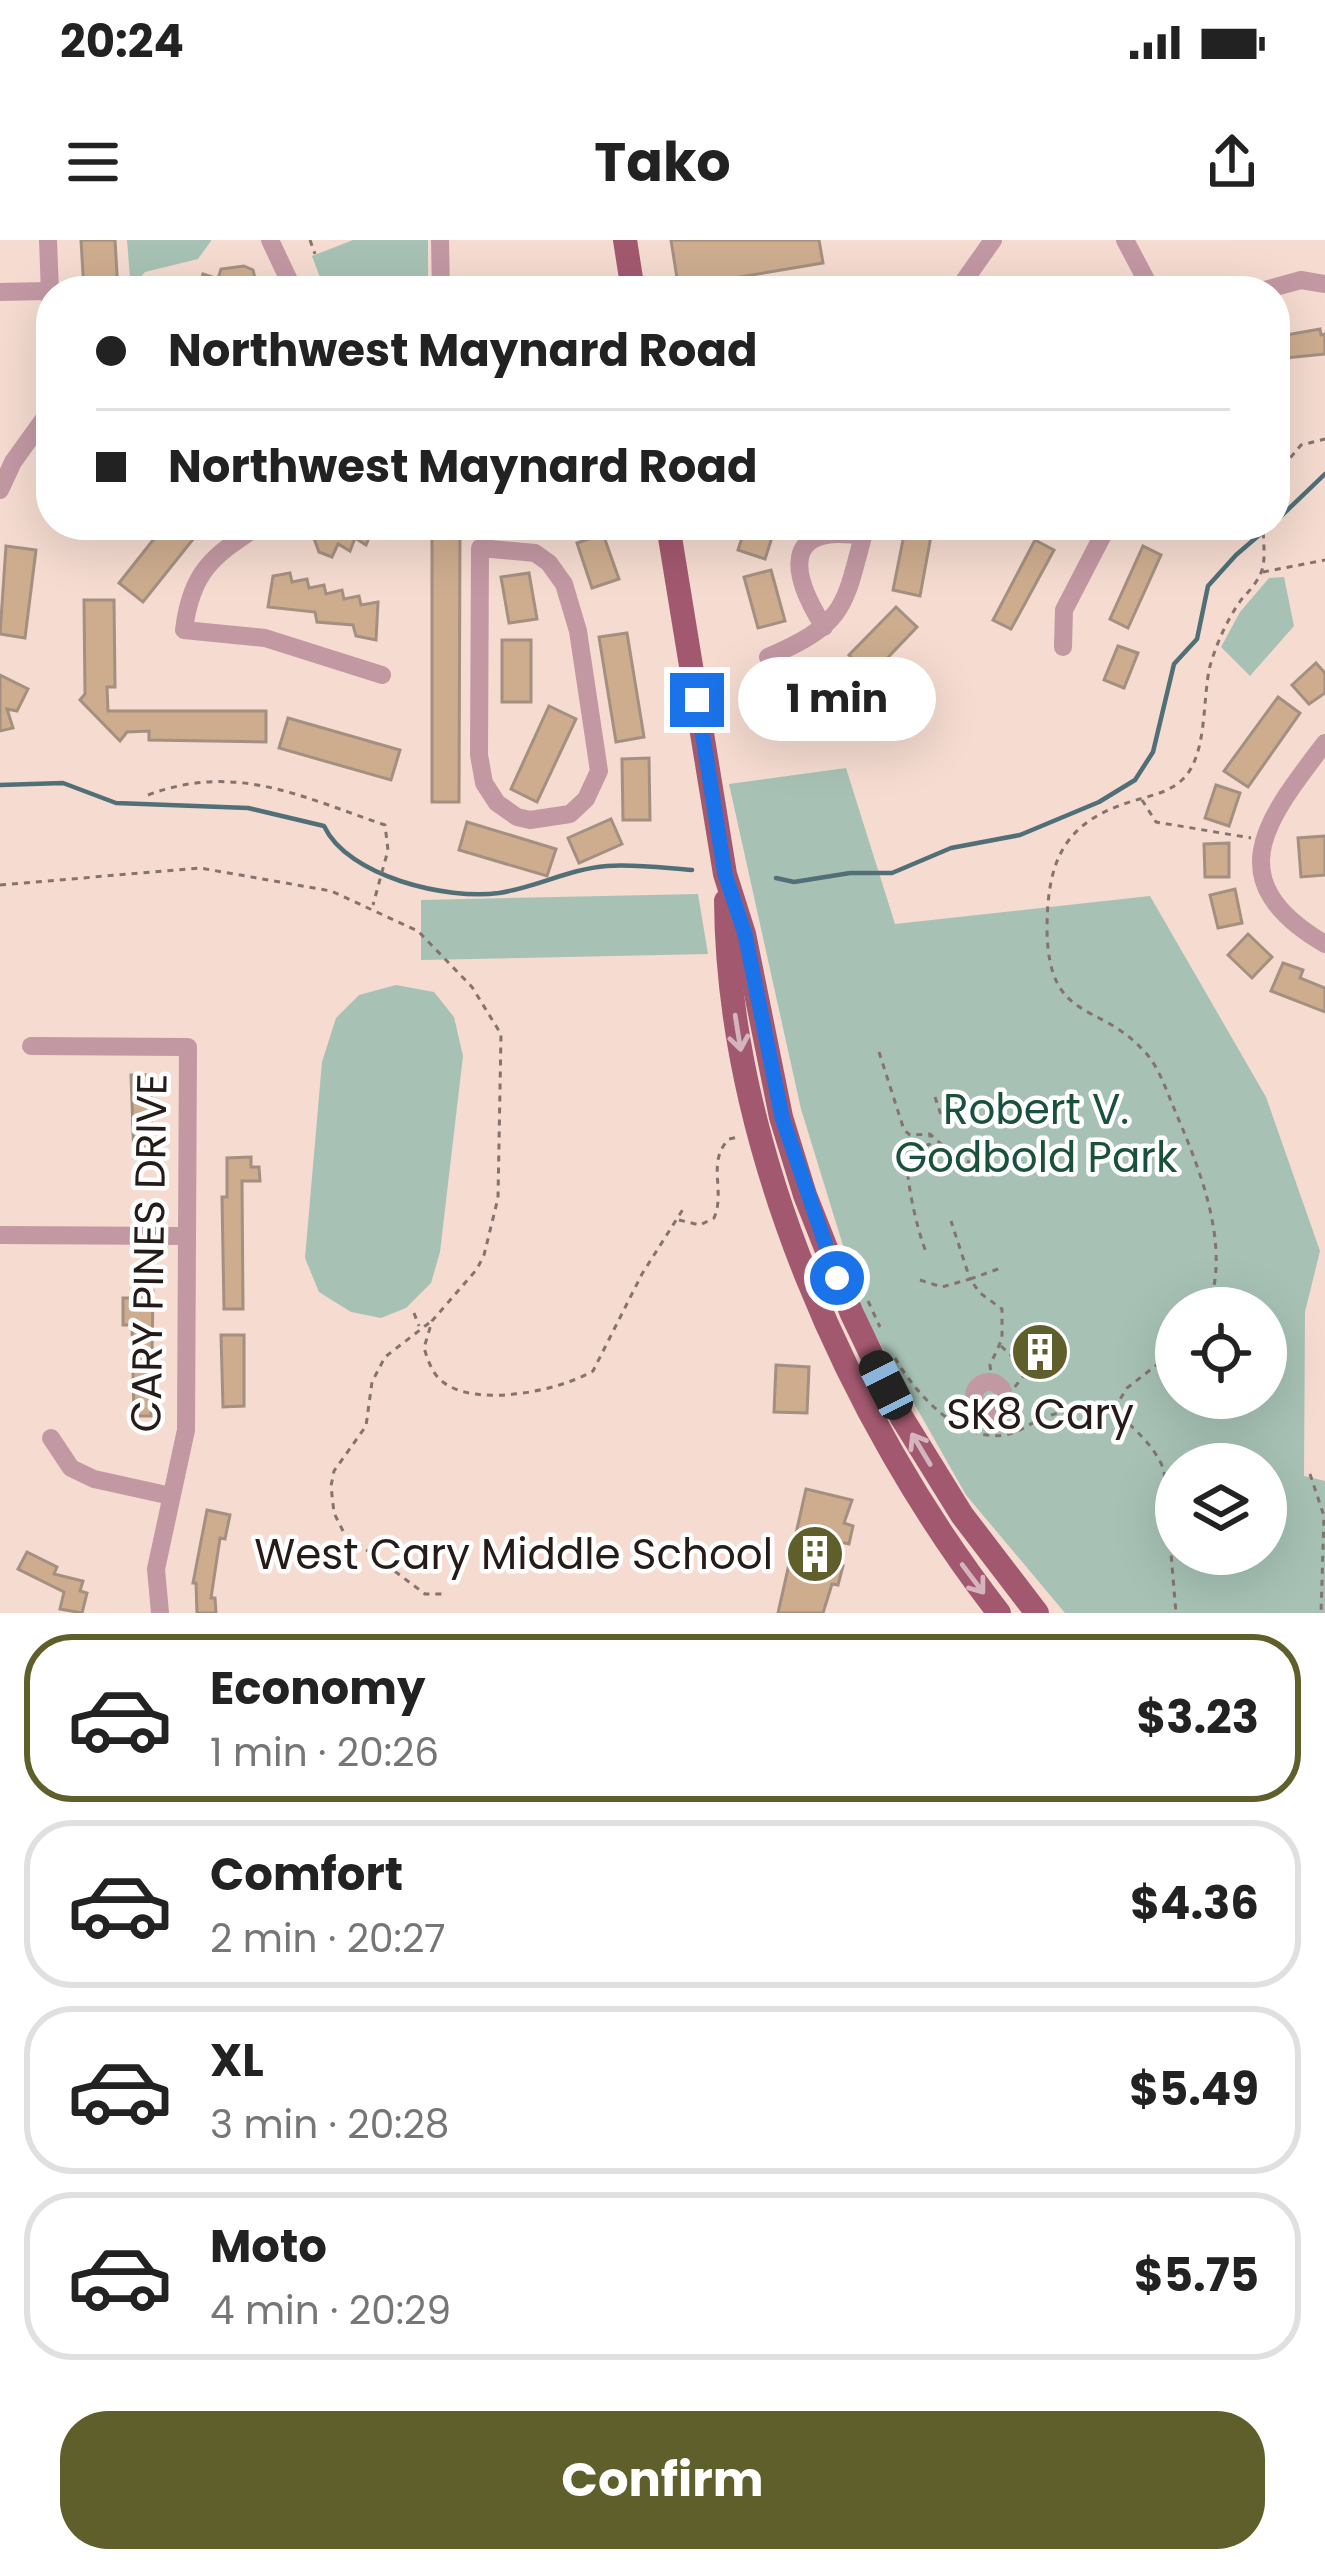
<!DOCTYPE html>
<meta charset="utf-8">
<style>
:root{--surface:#fff;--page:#f6f6f6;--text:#222;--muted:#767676;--line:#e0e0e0;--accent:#5f5f2c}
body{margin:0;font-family:Poppins,sans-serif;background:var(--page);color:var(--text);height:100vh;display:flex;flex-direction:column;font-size:45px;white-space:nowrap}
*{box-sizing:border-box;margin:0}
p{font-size:39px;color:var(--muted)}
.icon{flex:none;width:66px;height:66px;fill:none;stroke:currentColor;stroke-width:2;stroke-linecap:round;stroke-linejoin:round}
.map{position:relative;height:1373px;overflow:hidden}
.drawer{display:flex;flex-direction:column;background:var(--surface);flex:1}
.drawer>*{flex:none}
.banner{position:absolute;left:36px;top:36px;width:1254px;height:264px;border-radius:48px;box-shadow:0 12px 48px #0002;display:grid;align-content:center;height:264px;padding:0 60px;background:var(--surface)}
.controls{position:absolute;left:1155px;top:1047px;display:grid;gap:24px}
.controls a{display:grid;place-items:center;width:132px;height:132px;border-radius:50%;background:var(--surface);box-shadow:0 12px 48px #0002;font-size:60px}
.end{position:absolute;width:54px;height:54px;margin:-27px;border:15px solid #1a73e8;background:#fff;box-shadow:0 0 0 6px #fff}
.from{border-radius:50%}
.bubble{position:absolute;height:84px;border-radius:42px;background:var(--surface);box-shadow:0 12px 48px #0002;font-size:39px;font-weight:700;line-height:84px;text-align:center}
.car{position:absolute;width:36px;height:72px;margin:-36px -18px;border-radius:15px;box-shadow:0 0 9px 3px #0007;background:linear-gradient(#222 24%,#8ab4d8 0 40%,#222 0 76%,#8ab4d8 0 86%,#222 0)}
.banner b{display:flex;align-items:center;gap:42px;height:114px;font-size:45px}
.banner b+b{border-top:3px solid var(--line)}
.banner i{width:30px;height:30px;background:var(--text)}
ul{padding:21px 0 0;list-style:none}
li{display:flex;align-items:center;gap:36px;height:168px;margin:0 24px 18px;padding:0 36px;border:6px solid var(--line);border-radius:48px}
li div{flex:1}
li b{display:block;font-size:45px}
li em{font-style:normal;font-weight:700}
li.current{border-color:var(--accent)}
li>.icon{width:108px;height:108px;stroke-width:1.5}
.cta{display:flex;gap:24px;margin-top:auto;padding:24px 60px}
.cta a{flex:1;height:138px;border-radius:48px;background:var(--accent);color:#fff;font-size:48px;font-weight:700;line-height:138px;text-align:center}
.status{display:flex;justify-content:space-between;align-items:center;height:84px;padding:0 60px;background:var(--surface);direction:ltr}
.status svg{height:33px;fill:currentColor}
header{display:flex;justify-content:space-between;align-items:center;height:156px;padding:0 60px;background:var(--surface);font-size:54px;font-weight:700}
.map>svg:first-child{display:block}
.green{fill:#a7c2b5;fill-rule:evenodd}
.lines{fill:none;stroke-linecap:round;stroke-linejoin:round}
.stream{stroke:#506f77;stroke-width:4.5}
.building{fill:#cead8f;stroke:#a39080;stroke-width:3}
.path{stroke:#85736d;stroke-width:3;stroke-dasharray:6 6;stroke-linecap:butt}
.minor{stroke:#c298a3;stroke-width:18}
.major{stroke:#a2596f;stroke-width:24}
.oneway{stroke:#d5b4be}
.route{stroke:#1a73e8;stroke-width:15}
.labels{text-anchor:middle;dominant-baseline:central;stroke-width:9;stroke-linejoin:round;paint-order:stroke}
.park-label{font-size:42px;fill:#1a513c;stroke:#fff}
.street-label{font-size:42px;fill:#251b18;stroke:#fff}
.poi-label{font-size:42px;fill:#251b18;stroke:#fff}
</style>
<div class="status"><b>20:24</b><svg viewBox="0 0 49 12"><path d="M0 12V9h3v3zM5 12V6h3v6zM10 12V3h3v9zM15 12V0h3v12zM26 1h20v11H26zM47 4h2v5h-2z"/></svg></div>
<header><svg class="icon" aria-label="menu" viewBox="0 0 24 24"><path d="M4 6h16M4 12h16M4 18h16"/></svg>Tako<svg class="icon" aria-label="share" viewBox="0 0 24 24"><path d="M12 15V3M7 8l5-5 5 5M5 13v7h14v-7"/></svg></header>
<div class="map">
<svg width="1325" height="1373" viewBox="0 0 1325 1373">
<rect width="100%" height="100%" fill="#f5dbd0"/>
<!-- green -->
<g class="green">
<polygon points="127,0 211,0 211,1 198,19 145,32 139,39 130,38"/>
<polygon points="353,0 428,0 428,51 325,51 312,16"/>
<polygon points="1284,337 1294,386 1250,436 1221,407 1240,372 1269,338"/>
<path d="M846,528l49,156 255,-28 116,201 54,154 -15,61 -1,164 21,5v132h-260l-99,-118 -101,-178 -64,-208 -72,-325zM1176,1068h90v90h-90zM1176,1224h90v90h-90z"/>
<polygon points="698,654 708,714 421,720 421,660"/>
<polygon points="396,745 434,752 454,777 463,816 440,1012 431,1043 406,1068 381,1078 351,1072 319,1052 305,1018 322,822 336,778 359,755"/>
</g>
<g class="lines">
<!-- stream -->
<g class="stream">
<polyline points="1275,282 1325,234"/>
<path d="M0,545l63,-2 53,20 132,5 76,18c24,51 123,74 175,67 38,-6 70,-24 108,-27 28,-2 57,2 85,4"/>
<polyline points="776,638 794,642 850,633 892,633 951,608 1020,595 1099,562 1135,540 1153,512 1174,424 1197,399 1208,346 1236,315 1271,285"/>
</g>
</g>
<!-- building -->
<g class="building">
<polygon points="81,0 115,0 118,51 84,51"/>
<polygon points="671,0 819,0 823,23 692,45 694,51 679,51"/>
<polygon points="244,26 253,30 258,51 182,51 186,39 200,44 203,34 218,39 221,29"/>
<polygon points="1320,89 1321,95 1325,94 1325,114 1275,119 1275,97"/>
<polygon points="165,285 188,285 198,293 143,362 119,343"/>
<polygon points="324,285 389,285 384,298 372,291 366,305 355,298 350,311 338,304 332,317 319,312 311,290"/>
<polygon points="432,285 460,285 459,562 432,562"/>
<polygon points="746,285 776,285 765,319 738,310"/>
<polygon points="906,285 933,285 920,356 893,350"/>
<polygon points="603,294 619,339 592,348 577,303"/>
<polygon points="1035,300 1054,310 1011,389 993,380"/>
<polygon points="6,306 36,310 25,398 0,394"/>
<polygon points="1143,306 1161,315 1128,388 1110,379"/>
<polygon points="771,330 785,381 758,388 744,337"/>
<polygon points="290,333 292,342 307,339 309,348 324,345 326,354 342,350 344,359 359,356 361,365 378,362 376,400 356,396 353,385 317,382 315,372 268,367 273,336"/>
<polygon points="529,333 537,379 509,383 501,337"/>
<polygon points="84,360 114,360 115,447 107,447 108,471 266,471 266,502 149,500 149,491 127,492 120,501 80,460 85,454"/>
<polygon points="896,367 917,387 870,436 849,415"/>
<polygon points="627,393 644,497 616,502 599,397"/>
<rect x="502" y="400" width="29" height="62"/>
<polygon points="1118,406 1138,413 1124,448 1104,440"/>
<polygon points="1316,423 1325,433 1325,453 1309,464 1292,445"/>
<polygon points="825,432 831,462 762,475 756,445"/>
<polygon points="0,435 28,449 17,471 7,469 13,488 0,491"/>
<polygon points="1278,457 1300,473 1248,547 1224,531"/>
<polygon points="549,466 576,479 537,562 511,549"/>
<polygon points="288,478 400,510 391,540 279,508"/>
<polygon points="649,518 650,580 623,580 622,519"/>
<polygon points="1216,545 1240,553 1229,586 1205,578"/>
<polygon points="611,579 622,604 579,623 568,598"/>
<polygon points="467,582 556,609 547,636 459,610"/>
<polygon points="1325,596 1325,635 1301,637 1298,598"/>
<polygon points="1229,603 1229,637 1205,637 1204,604"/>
<polygon points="1235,649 1242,683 1218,688 1210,655"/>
<polygon points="1248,694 1272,717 1252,738 1228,715"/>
<polygon points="1283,723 1303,730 1300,738 1325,748 1325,772 1271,751"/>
<polygon points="131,835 151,835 152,918 134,918"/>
<polygon points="251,917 251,927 259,927 260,941 242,941 243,1069 224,1069 222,957 227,957 227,918"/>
<polygon points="133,1051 153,1051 151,1176 134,1176 132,1085 123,1085 123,1058 133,1058"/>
<polygon points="1028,1094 1047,1103 1064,1122 1052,1126 1045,1135 1019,1116 1028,1106"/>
<polygon points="221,1095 244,1095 244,1166 223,1167"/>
<polygon points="776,1125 809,1127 807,1173 774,1172"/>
<polygon points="806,1249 852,1260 844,1283 853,1286 849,1304 840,1302 835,1325 843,1326 838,1345 832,1344 823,1373 778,1373"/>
<polygon points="207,1270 230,1275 225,1299 220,1298 211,1358 215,1358 216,1373 197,1373 196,1343 193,1343"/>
<polygon points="27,1312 57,1327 54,1334 83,1341 80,1351 87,1353 82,1373 60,1369 64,1352 18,1329"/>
</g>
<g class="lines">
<!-- path -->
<g class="path">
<polyline points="310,0 315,14"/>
<polyline points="1275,236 1301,205 1325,199"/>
<polyline points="1263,332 1325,320"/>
<path d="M148,555c88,-33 154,2 237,30l3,25 -15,55"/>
<polyline points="1142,560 1156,582 1251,598"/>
<path d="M0,645l200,-17 131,23 87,40 54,56 29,47 -3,164 -14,57 -7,14 -45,52 -8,27c4,12 8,26 19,34 33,26 116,9 150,-11l49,-97 43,-68"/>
<polyline points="879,812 904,890 910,895 930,894 951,913 973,924"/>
<polyline points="935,857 941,875 950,872"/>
<path d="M909,898c-8,24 7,89 17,114"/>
<polyline points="925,906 930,904 930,894"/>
<polyline points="907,919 916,921 920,914"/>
<path d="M679,980l21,5 14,-7c12,-27 -8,-56 15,-79l10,-2"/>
<polyline points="920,1040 942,1047 970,1039 951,981"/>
<polyline points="868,1061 880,1087"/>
<path d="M1208,1068c24,-64 -10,-143 -35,-202 -8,-19 -15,-41 -30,-56 -45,-49 -94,-27 -96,-119 0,-70 16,-109 86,-130 17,-5 37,-9 50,-22 25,-25 19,-80 27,-113 7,-24 17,-46 31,-66 8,-9 17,-18 21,-30 4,-13 1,-31 1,-45"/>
<polyline points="414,1073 419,1086"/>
<polyline points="429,1083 385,1117 372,1142 366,1186 334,1231 331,1246 334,1273 344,1293 425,1354 445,1354"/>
<polyline points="1001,1106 1028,1131"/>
<path d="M895,1118c21,36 63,84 110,77 16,-3 28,-14 43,-19 21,-7 44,-6 65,-6 20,17 41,35 51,60l12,143"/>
<polyline points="992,1142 990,1125 1002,1099 1002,1069 980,1053 970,1039 1001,1028"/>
<polyline points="1004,1152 1014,1148 1032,1125"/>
<polyline points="1114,1169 1127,1148 1176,1110"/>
<polyline points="994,1172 1012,1191"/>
<polyline points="1310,1234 1324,1276 1321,1373"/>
</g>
<!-- minor -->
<g class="minor">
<polyline points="48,0 51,79"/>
<polyline points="270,0 294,51"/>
<polyline points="440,0 441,51"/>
<polyline points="1125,0 1152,51"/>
<polyline points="957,51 993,0"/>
<polyline points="1261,51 1301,40 1325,44"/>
<polyline points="0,52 47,51"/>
<polyline points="0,250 13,222 51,169"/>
<path d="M260,285c-47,31 -69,46 -76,105l81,8 117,37"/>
<polygon points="480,308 535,313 549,323 564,344 578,391 599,531 586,559 570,574 530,580 517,577 497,563 484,543 479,515"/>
<path d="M824,387c-33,-52 -44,-104 39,-91"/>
<polyline points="1063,407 1064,370 1108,285"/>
<path d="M768,417c81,-35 76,-52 98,-132"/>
<path d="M1325,503c-58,76 -109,137 0,201"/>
<polyline points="31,806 188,807 186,1190 156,1329 160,1373"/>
<polyline points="0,995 185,996"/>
<circle cx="989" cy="1157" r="15"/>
<polyline points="51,1198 71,1228 94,1239 171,1256"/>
</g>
<!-- major -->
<g class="major">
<polyline points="625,0 633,51"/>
<polyline points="668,285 725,634 744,694 781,877 805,955 852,1074 902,1178 962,1275 1037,1373"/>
<path d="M726,661c2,247 123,519 273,712"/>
</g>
</g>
<!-- one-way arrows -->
<defs><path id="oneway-shaft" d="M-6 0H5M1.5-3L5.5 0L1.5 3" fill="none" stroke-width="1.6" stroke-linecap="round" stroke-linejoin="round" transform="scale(3)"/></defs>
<g class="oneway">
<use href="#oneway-shaft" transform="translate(738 793) rotate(81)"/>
<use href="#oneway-shaft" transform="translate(921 1209) rotate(-121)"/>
<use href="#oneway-shaft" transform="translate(973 1339) rotate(53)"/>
</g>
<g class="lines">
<!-- route -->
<polyline class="route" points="697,460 725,634 745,694 782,877 837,1038"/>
</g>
<!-- icons -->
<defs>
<g id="building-disc" transform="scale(3)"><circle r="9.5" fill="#5f5f2c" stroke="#fff"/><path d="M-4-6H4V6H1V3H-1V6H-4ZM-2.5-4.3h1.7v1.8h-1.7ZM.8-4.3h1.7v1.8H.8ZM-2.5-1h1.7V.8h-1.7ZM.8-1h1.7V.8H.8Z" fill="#fff"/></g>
</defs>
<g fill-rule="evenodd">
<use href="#building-disc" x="1040" y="1112"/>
<use href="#building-disc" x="815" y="1314"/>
</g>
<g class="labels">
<!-- park labels -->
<g class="park-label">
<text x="1036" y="869">Robert V.<tspan x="1036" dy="48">Godbold Park</tspan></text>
</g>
<!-- street labels -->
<g class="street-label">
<text transform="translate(149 1013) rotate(-89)">CARY PINES DRIVE</text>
</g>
<!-- poi labels -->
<g class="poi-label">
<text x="1040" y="1174">SK8 Cary</text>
<text x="773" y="1314" text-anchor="end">West Cary Middle School</text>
</g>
</g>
</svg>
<div class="controls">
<a><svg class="icon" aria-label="locate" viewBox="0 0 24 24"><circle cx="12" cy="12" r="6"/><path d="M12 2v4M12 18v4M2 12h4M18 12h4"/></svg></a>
<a><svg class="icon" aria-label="layers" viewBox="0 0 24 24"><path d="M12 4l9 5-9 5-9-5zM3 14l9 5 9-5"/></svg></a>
</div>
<i class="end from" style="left:837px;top:1038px"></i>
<i class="end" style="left:697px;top:460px"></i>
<div class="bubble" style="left:738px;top:417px;width:198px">1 min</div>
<i class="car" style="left:886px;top:1145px;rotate:333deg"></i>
<div class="banner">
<b><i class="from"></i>Northwest Maynard Road</b>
<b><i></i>Northwest Maynard Road</b>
</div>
</div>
<section class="drawer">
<ul>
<li class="current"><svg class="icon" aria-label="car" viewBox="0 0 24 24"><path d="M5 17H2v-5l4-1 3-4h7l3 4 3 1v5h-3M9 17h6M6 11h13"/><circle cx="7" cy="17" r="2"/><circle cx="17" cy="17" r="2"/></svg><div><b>Economy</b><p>1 min · 20:26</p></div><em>$3.23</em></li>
<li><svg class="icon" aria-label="car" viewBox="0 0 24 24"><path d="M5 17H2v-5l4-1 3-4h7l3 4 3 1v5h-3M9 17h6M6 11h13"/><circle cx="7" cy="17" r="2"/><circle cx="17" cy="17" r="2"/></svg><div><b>Comfort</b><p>2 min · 20:27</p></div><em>$4.36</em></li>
<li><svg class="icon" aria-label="car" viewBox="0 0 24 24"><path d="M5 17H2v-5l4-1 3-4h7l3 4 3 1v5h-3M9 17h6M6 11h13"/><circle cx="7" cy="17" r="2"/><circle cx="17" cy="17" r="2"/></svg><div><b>XL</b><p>3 min · 20:28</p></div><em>$5.49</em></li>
<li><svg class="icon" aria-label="car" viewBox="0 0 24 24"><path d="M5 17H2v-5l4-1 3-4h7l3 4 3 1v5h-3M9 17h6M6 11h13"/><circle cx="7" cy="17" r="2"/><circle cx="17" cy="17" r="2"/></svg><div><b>Moto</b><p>4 min · 20:29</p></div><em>$5.75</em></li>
</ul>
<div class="cta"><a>Confirm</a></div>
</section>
